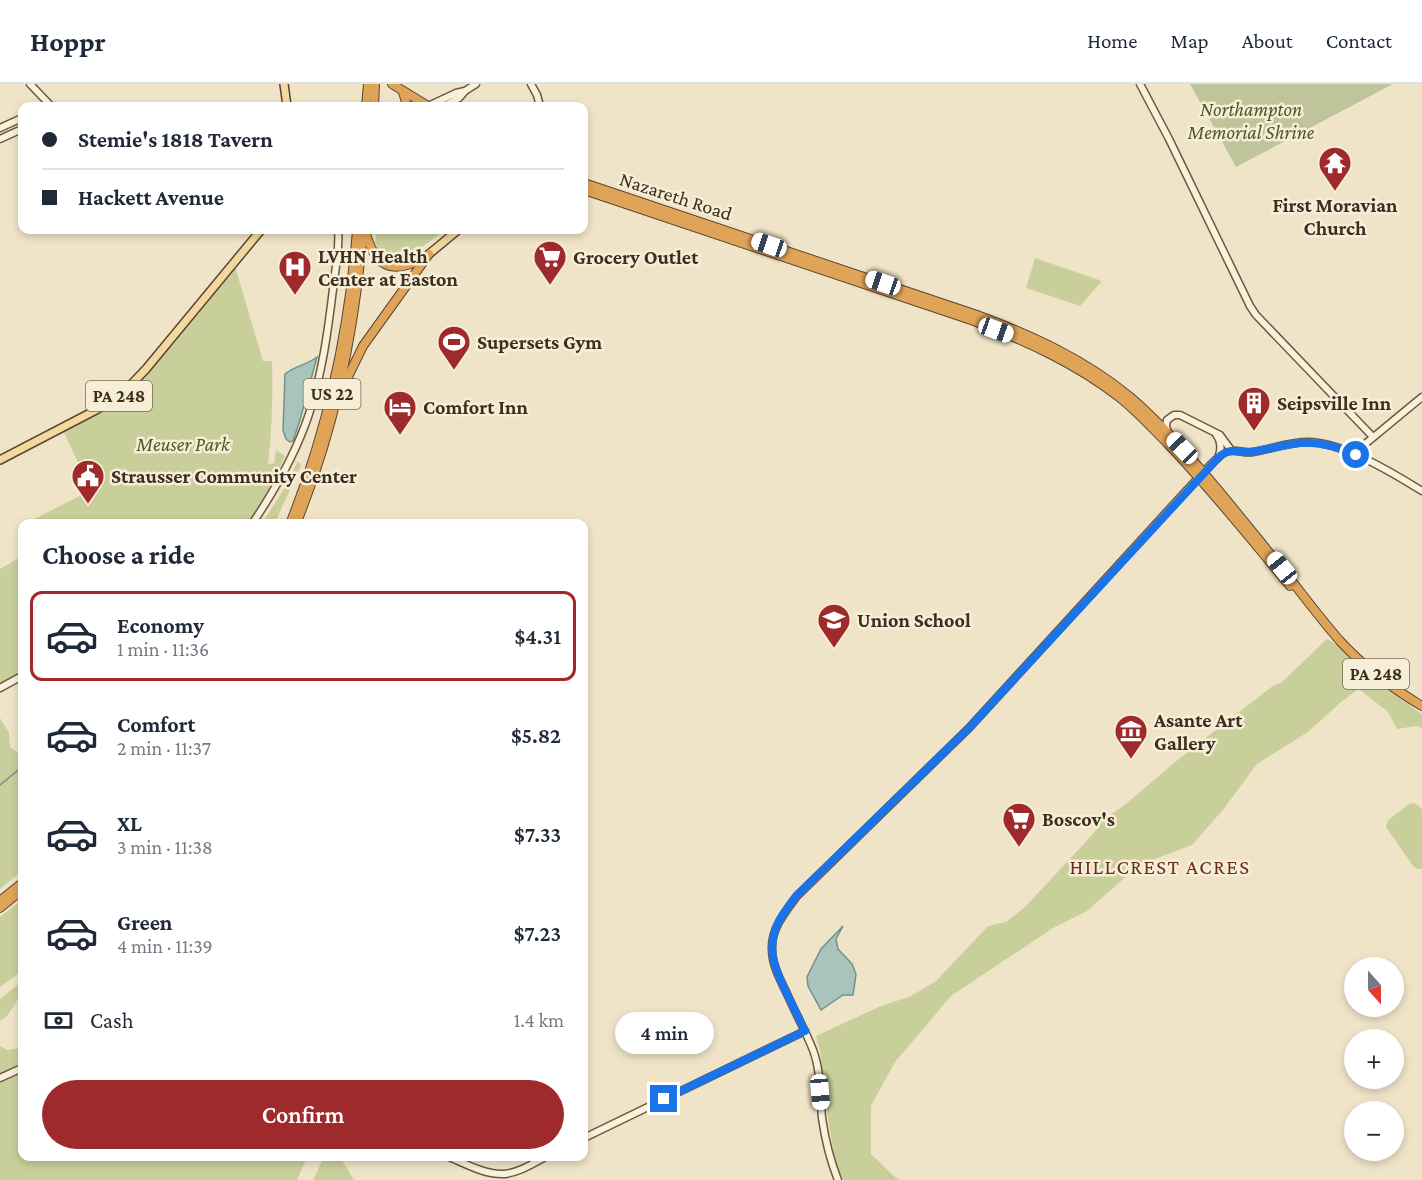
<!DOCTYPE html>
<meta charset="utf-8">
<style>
:root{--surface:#fff;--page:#f2f2f3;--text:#1f2937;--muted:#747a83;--line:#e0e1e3;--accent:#9e2a2b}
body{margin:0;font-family:"Crimson Pro",serif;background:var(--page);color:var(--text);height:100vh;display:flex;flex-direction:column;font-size:22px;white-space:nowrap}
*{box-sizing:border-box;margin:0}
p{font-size:20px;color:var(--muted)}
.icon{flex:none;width:33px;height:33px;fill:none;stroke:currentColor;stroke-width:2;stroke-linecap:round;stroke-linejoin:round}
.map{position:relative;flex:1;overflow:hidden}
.drawer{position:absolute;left:18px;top:435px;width:570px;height:642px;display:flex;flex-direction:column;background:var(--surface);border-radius:12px;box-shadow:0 3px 9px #0003}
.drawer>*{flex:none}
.guide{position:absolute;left:18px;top:18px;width:570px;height:132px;border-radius:12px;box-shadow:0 3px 9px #0003;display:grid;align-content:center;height:132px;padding:0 24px;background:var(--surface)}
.needle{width:39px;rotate:159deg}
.tools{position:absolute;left:1344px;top:873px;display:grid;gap:12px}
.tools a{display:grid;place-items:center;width:60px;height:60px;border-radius:50%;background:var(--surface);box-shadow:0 3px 9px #0003;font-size:30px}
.end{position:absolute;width:27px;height:27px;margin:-14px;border:8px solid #1a73e8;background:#fff;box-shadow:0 0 0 3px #fff}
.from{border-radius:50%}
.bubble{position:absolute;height:42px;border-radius:21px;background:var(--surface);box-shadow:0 3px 9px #0003;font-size:20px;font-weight:600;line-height:42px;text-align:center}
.car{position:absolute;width:18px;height:36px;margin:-18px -9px;border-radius:8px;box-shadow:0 0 4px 2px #0007;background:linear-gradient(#fff 24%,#345 0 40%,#fff 0 76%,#345 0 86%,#fff 0)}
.guide b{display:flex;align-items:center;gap:21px;height:57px;font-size:22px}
.guide b+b{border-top:2px solid var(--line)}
.guide i{width:15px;height:15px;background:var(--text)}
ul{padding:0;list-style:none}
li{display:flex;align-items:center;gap:18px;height:90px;margin:0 12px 9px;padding:0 12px;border:3px solid transparent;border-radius:12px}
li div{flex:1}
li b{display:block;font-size:22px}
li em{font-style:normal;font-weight:600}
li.current{border-color:var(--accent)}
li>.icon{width:54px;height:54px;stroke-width:1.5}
h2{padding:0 24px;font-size:27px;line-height:72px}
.pay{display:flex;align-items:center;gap:15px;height:66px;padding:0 24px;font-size:22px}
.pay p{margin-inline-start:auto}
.action{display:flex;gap:12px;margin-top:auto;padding:12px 24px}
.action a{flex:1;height:69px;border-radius:36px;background:var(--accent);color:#fff;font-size:24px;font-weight:600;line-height:69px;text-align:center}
header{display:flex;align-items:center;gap:36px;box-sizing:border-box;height:84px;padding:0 30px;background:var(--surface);border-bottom:2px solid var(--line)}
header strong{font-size:28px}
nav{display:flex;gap:33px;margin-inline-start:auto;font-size:21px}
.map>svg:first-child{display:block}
.green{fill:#c9cf9b}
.cemetery{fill:#bfc49a}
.water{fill:#a9c4bc;stroke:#6f938a;stroke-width:1.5}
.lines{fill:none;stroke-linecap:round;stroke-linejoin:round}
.stream{stroke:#6f938a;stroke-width:1.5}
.secondary-casing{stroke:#6f573f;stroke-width:9}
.primary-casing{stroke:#5b4430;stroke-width:10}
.highway-casing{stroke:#5b4430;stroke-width:10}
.secondary{stroke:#faf1dc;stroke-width:6}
.primary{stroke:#f3d9a0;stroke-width:7}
.highway{stroke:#e0a458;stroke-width:8}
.route{stroke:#1a73e8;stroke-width:8}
.labels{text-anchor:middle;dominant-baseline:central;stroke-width:5;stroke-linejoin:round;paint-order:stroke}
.shield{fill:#f7eed8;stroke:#756857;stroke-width:1.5}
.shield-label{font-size:18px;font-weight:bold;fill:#3d2e20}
.park-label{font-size:20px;font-style:italic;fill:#4d5a26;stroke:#f7eed8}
.street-label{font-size:20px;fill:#3d2e20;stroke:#f7eed8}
.poi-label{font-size:20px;font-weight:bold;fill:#3d2e20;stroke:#f7eed8;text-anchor:start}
.neighbourhood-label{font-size:21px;letter-spacing:1.5px;fill:#6b2e1e;stroke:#f7eed8}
</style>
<header>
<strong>Hoppr</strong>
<nav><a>Home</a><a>Map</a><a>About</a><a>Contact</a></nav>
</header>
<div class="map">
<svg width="1422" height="1096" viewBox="0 0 1422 1096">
<rect width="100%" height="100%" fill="#f0e4c8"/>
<!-- green -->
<g class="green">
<polygon points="377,146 445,146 410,172 392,174 380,168 375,159"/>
<polygon points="1035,174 1102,197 1080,222 1026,204"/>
<path d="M234,179l29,98h9c1,35 0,69 -4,103l6,-1 2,-13 9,6c-11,24 -22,46 -37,67l-223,1 66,-34 -29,-62 57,-33z"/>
<polygon points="298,377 301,381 275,439 262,439 286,402"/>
<polygon points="22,472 22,588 0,600 0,485"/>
<polygon points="1327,555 1338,561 1384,603 1422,630 1422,644 1416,642 1397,645 1388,628 1359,605 1341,618 1308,648 1257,680 1222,727 1192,761 1139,781 1087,827 1053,844 951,912 895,978 871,1022 871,1070 895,1093 900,1096 844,1096 835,1077 827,1029 820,967 816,952 881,922 911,912 936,897 988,842 1006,838 1024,824 1081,763 1098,744 1101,737 1122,723 1180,674 1274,601 1281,599"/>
<polygon points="0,634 9,649 10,663 22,672 22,787 0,805"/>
<polygon points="1414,719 1419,722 1422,726 1422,785 1417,785 1413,782 1386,743 1388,736 1409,720"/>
<polygon points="22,816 22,887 0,903 0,833"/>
<polygon points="22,897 22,909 7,932 0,937 0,915"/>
<polygon points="0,962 7,966 22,964 22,980 0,989"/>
<polygon points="22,984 22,1072 307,1073 297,1096 0,1096 0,994"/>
<polygon points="324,1073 340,1073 354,1096 313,1096"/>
</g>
<!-- cemetery -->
<polygon class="cemetery" points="1190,0 1393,0 1236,83"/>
<!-- water -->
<g class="water">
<path d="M317,273l-17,63 -7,21 -3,1 -4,-3 -3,-9 2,-56c9,-8 22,-9 32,-17z"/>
<polygon points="843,842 836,855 838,865 852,880 856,890 853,911 843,911 821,926 808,902 807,893 821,865"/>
</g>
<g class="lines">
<!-- stream -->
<polyline class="stream" points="0,701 22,683"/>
<!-- secondary casing -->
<g class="secondary-casing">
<g id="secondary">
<polyline points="30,0 51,22"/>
<polyline points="531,0 537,11 540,22"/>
<polyline points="1140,0 1169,55 1250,222 1256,231 1373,353"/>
<polyline points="428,22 456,9 465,7"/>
<polyline points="444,22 459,14 465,7 476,0"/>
<polyline points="0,44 22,34"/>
<polyline points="0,55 22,45"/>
<polyline points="1168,349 1166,342 1167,336 1174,331 1180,331 1220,351 1231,366"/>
<path d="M1216,350c5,7 6,15 2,24"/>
<polyline points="1353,370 1422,313"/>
<path d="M252,440c23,-34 44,-71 57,-110 13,-40 19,-83 24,-125 2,-20 7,-40 5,-59"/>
<polyline points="0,604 22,592"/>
<polyline points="0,994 22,984"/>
<polyline points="584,1054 805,947"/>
<path d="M447,1072c17,7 36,18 55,18 15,0 32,-11 45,-18"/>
<path d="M838,1096c-8,-20 -13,-41 -16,-62 -2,-22 -1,-47 -9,-68 -7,-18 -17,-36 -25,-54 -7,-15 -16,-30 -16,-47 -1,-20 13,-37 25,-53l172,-168 217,-237c10,-10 29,-34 40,-39 9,-4 18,2 27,0 18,-3 36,-10 55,-10 34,0 85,31 114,49"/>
</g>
</g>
<!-- primary casing -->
<g class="primary-casing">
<g id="primary">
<polyline points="284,0 287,22"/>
<polyline points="429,170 458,146"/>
<polyline points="0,376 96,326 124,308 146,285 261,146"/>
</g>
</g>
<!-- highway casing -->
<g class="highway-casing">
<g id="highway">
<polyline points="392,0 428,22"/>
<polyline points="403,8 406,18 406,22"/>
<polyline points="366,22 368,0"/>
<polyline points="374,22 375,0"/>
<path d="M584,99l393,132c54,20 107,44 152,81 15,12 29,27 43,41 38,41 73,86 108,129 20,25 39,51 60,75 24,26 52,47 82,65"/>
<path d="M584,106l390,131c52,20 101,42 145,76 18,14 33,31 49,47 43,45 82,94 122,142"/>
<path d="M365,146c9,36 26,47 60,27"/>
<polyline points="343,303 363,262 429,170"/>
<path d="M290,440c38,-95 59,-193 67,-294"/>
<path d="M296,440c39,-95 59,-193 67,-294"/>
<polyline points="0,817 22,799"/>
<polyline points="0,824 22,806"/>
</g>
</g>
<!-- secondary -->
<use href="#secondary" class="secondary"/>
<!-- primary -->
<use href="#primary" class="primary"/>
<!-- highway -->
<use href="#highway" class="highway"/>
</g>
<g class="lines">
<!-- route -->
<path class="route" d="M664,1015l141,-68c-6,-12 -12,-25 -18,-37 -13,-27 -22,-47 -7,-75 5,-8 11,-16 16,-23l173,-168 251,-272c14,-10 18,-2 31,-4 14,-2 28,-6 42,-8 22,-4 43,2 63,11"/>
</g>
<!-- icons -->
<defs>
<g id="temple-pin" transform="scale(1.725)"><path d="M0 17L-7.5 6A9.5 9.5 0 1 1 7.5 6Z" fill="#9e2a2b" stroke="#f7eed8"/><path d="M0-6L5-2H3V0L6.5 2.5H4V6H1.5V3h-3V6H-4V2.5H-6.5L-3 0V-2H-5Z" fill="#fff"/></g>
<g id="supermarket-pin" transform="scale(1.725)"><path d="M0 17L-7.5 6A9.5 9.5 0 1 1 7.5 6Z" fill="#9e2a2b" stroke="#f7eed8"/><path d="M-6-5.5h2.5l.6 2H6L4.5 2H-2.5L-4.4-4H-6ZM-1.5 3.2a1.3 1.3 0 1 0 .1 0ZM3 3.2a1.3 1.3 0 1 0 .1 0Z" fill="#fff"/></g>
<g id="hospital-pin" transform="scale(1.725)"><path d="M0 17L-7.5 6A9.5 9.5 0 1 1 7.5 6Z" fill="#9e2a2b" stroke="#f7eed8"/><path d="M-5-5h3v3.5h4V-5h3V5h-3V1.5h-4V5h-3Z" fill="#fff"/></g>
<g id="stadium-pin" transform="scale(1.725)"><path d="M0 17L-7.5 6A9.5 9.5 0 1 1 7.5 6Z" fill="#9e2a2b" stroke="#f7eed8"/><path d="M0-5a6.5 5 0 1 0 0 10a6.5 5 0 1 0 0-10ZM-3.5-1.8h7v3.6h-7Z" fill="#fff"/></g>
<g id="building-pin" transform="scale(1.725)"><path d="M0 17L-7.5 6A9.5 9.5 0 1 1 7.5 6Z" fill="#9e2a2b" stroke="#f7eed8"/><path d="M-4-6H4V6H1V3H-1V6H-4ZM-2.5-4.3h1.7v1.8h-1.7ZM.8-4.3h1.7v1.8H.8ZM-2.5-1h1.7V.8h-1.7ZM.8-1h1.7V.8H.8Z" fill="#fff"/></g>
<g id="hotel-pin" transform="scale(1.725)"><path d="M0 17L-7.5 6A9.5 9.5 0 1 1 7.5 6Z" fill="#9e2a2b" stroke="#f7eed8"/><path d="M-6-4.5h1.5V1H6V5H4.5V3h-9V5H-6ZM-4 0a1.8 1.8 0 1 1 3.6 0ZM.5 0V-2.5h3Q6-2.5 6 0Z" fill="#fff"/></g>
<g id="civic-pin" transform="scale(1.725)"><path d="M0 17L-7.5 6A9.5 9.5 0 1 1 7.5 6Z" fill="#9e2a2b" stroke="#f7eed8"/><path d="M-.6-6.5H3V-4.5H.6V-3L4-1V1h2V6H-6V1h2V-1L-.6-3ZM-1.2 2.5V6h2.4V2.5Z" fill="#fff"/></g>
<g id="school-pin" transform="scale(1.725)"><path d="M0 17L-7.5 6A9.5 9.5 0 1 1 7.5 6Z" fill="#9e2a2b" stroke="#f7eed8"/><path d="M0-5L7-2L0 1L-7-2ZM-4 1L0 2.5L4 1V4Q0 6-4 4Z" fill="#fff"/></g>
<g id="museum-pin" transform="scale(1.725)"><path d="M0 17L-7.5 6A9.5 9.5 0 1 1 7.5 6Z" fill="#9e2a2b" stroke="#f7eed8"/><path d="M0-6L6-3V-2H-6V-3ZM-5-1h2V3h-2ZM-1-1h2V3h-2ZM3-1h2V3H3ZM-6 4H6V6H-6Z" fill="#fff"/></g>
</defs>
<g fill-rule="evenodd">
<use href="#temple-pin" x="1335" y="79"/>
<use href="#supermarket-pin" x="550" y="173"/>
<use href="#hospital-pin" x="295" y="183"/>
<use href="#stadium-pin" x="454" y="258"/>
<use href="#building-pin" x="1254" y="319"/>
<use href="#hotel-pin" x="400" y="323"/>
<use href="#civic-pin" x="88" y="392"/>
<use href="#school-pin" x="834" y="536"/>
<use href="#museum-pin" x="1131" y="647"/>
<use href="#supermarket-pin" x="1019" y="735"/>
</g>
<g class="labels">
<!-- shield labels -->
<g class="shield">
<rect x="303.5" y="295" width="57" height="30" rx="4.5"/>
<rect x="86" y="297" width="66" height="30" rx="4.5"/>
<rect x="1343" y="575" width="66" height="30" rx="4.5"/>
</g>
<g class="shield-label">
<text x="332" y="310">US 22</text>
<text x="119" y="312">PA 248</text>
<text x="1376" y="590">PA 248</text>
</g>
<!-- park labels -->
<g class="park-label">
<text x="1251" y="25">Northampton<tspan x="1251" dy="23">Memorial Shrine</tspan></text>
<text x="183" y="360">Meuser Park</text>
</g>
<!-- street labels -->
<g class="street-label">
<text transform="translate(676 112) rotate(18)">Nazareth Road</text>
</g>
<!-- poi labels -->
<g class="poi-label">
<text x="1335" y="121" text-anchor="middle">First Moravian<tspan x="1335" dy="23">Church</tspan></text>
<text x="318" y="172">LVHN Health<tspan x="318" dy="23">Center at Easton</tspan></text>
<text x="573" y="173">Grocery Outlet</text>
<text x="477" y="258">Supersets Gym</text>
<text x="1277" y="319">Seipsville Inn</text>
<text x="423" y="323">Comfort Inn</text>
<text x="111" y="392">Strausser Community Center</text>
<text x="857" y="536">Union School</text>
<text x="1154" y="636">Asante Art<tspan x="1154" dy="23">Gallery</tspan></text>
<text x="1042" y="735">Boscov's</text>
</g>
<!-- neighbourhood labels -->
<g class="neighbourhood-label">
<text x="1160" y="783">HILLCREST ACRES</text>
</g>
</g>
</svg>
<div class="tools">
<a><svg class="needle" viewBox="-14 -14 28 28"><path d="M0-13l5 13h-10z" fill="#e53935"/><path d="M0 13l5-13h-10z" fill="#747a83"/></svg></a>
<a>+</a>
<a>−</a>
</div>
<i class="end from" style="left:1356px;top:371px"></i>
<i class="end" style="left:664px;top:1015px"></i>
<div class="bubble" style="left:615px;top:928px;width:99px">4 min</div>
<i class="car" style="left:769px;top:161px;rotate:289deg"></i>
<i class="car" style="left:883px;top:199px;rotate:289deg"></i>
<i class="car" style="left:996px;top:246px;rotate:110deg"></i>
<i class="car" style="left:1182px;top:364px;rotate:316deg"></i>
<i class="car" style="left:1282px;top:484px;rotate:321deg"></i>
<i class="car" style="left:820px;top:1008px;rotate:175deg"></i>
<div class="guide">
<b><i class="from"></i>Stemie's 1818 Tavern</b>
<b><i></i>Hackett Avenue</b>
</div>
<section class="drawer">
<h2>Choose a ride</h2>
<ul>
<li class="current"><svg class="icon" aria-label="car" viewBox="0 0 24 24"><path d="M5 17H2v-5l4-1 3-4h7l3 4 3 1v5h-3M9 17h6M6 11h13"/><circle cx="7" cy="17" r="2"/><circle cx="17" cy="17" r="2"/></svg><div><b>Economy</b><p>1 min · 11:36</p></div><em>$4.31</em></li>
<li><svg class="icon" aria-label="car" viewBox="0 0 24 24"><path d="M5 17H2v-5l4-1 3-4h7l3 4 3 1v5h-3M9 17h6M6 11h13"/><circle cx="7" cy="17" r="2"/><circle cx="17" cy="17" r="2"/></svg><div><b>Comfort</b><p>2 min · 11:37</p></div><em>$5.82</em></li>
<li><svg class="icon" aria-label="car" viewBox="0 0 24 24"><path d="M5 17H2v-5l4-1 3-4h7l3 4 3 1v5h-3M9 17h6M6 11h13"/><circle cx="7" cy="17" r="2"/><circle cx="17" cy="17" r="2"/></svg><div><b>XL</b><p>3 min · 11:38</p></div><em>$7.33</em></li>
<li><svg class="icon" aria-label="car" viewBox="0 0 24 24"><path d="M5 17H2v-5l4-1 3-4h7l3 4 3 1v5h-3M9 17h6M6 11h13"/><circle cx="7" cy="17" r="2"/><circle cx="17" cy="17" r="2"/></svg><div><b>Green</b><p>4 min · 11:39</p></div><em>$7.23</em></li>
</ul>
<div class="pay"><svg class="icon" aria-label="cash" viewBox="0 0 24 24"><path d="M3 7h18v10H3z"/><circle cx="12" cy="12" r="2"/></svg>Cash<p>1.4 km</p></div>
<div class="action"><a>Confirm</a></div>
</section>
</div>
